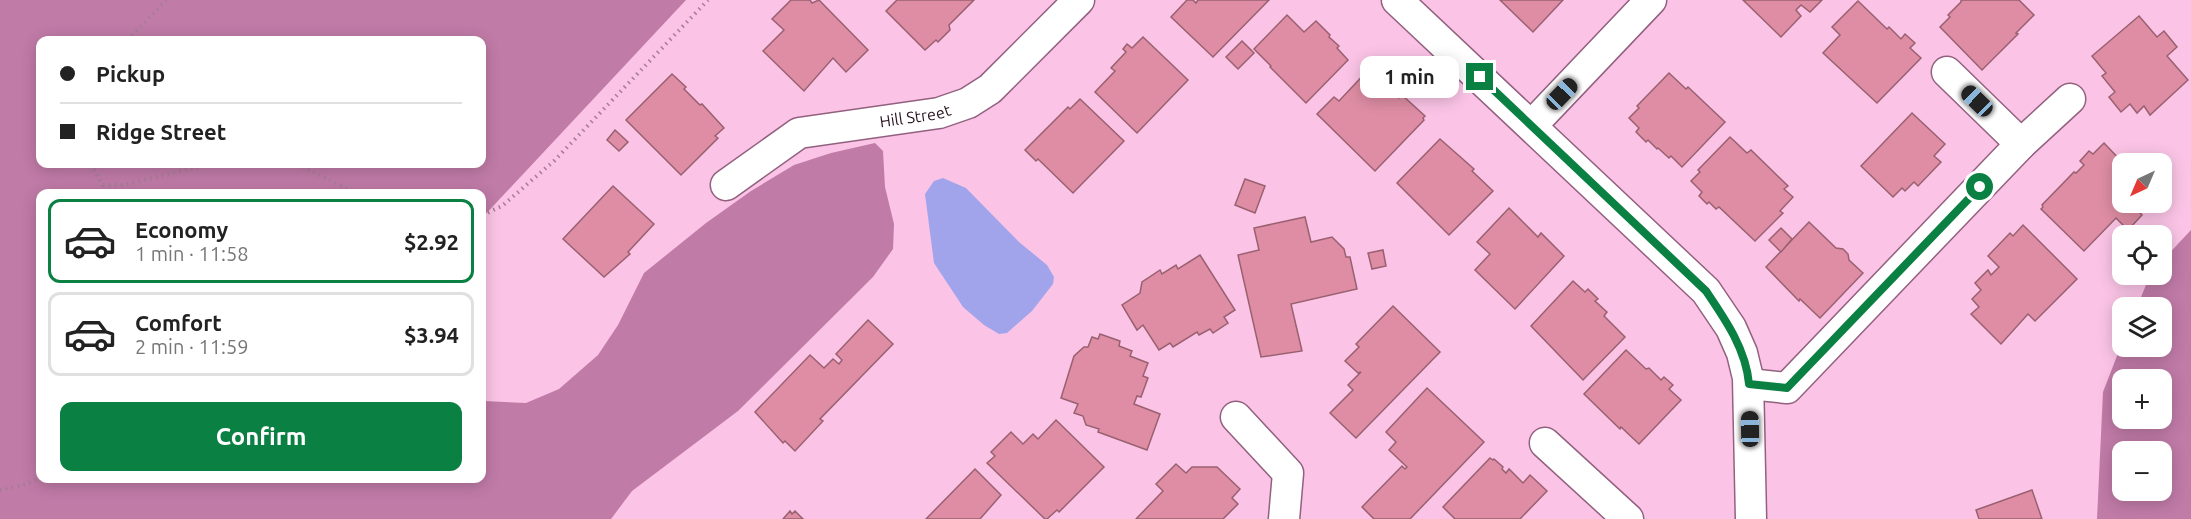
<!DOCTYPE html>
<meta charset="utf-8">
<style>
:root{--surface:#fff;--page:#f2f2f2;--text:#222;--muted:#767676;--line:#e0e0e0;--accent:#0b8043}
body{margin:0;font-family:Ubuntu,sans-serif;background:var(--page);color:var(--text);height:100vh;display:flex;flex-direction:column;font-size:22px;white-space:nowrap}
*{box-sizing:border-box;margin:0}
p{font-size:20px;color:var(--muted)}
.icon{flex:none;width:33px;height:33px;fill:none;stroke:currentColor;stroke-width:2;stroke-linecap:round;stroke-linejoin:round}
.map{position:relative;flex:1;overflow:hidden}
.sheet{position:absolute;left:36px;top:189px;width:450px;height:294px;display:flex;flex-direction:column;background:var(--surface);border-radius:12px;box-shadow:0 3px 15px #0003}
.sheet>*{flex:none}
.banner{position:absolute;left:36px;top:36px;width:450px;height:132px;border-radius:12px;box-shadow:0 3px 15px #0003;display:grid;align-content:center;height:132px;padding:0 24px;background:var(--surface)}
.needle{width:39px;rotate:224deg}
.buttons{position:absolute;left:2112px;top:153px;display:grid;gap:12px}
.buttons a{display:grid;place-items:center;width:60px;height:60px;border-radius:12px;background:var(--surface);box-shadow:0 3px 15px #0003;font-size:30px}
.end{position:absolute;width:27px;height:27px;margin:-14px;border:8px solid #0b8043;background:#fff;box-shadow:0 0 0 3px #fff}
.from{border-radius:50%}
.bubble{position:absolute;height:42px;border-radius:12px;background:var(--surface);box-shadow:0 3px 15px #0003;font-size:20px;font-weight:700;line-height:42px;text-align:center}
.car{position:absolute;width:18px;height:36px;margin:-18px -9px;border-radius:8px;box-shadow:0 0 4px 2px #0007;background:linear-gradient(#222 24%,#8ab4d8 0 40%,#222 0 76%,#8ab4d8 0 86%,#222 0)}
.banner b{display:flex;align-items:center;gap:21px;height:57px;font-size:22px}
.banner b+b{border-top:2px solid var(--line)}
.banner i{width:15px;height:15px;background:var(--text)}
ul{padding:10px 0 0;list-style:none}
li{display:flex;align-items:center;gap:18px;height:84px;margin:0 12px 9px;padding:0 12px;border:3px solid var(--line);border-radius:12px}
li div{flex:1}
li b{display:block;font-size:22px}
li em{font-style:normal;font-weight:700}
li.current{border-color:var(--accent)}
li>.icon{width:54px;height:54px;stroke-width:1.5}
.cta{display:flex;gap:12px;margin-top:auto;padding:12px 24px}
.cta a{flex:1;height:69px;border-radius:12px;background:var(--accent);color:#fff;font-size:24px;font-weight:700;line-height:69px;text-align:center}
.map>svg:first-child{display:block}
.forest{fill:#c07ba7;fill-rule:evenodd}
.water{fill:#a1a4eb}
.building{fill:#de8da4;stroke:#996170;stroke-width:1.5}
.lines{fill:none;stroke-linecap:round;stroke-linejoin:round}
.minor-casing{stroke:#92617f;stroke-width:33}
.path{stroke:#a67d96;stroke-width:4;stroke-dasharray:1.5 4.5;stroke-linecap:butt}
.minor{stroke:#fff;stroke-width:30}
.route{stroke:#0b8043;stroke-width:8}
.labels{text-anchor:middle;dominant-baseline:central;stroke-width:4.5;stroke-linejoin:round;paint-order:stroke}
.street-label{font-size:16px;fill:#281521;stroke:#fbd9ed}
</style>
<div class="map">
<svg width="2191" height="519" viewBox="0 0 2191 519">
<rect width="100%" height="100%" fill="#fbc4e6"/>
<!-- forest -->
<g class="forest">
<path d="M0,0h686l-204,218v-24h-442v284h442v-73l2,-4 42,2 33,-14 39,-34 20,-30 26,-52 62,-50 45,-32 43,-26 37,-12 44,-10 8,8 2,36 9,37 -1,25 -20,28 -135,134 -106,80 -21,28h-611zM40,40h442v124h-442z"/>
<path d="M2191,230v289h-94l6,-127 19,-49v3h40v-38l-25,-1 13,-32 12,-1v-13zM2122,380h40v38h-40zM2122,452h40v38h-40z"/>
</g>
<!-- water -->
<polygon class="water" points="943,178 966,188 1019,242 1047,265 1054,277 1053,284 1032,311 1007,333 999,334 984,325 963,307 934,263 925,194 934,181"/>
<!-- building -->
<g class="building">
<polygon points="791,0 810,0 812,3 819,0 868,50 846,72 833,58 804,91 763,51 784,30 772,19"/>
<polygon points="897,0 974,0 949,25 950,30 938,42 936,40 925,50 886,11"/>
<polygon points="1187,0 1193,0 1196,3 1198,0 1269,0 1213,57 1171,17"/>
<polygon points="1500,0 1563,0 1533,32"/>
<polygon points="1743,0 1822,0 1810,12 1801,5 1796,10 1801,16 1781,37"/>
<polygon points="2019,0 2034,15 2016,33 2018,34 1982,70 1940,27 1950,17 1948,15 1961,2 1961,0"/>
<polygon points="1858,1 1887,29 1889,27 1901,39 1905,34 1915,43 1910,48 1921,58 1877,103 1823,53 1840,35 1832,27"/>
<polygon points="1287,15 1304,32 1316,21 1330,35 1329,37 1339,46 1337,48 1348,60 1306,103 1270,67 1271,66 1254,49"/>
<polygon points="2139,16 2157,37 2164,31 2177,47 2167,56 2188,80 2150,115 2144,106 2137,113 2130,104 2121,112 2109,97 2115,92 2102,76 2106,73 2092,56"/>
<polygon points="1143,37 1188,80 1137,133 1095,92 1115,71 1111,68 1126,52 1123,49 1127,44 1132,48"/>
<polygon points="1242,41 1254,53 1238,69 1226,57"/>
<polygon points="1369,69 1399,98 1402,95 1425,116 1423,118 1424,120 1375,171 1317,114 1334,97 1339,101"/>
<polygon points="1669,73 1686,89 1688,87 1725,122 1682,167 1671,156 1669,158 1658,148 1657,149 1648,140 1646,142 1636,132 1639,128 1629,118 1639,108 1637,106"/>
<polygon points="672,74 686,87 684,89 700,105 702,104 724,128 715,136 718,138 681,175 626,120"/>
<polygon points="1080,99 1124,141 1073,193 1038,159 1036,161 1025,150 1068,107 1070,109"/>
<polygon points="1912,113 1945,144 1934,156 1941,162 1918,186 1914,182 1905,191 1902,188 1893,197 1861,166"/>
<polygon points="615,130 628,142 619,151 607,140"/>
<polygon points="1730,137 1747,153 1751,150 1788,186 1784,189 1793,197 1780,211 1783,213 1755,241 1719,207 1716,209 1709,202 1707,204 1699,196 1702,192 1691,181 1700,172 1698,170"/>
<polygon points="1440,139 1474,169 1472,171 1493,191 1449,235 1397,183"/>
<polygon points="2104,143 2124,164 2122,164 2122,202 2130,202 2142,215 2128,230 2116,218 2084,251 2041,209 2043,207 2042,205 2074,172 2076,173 2084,165 2080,161 2089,151 2093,154"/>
<polygon points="1245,179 1265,186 1255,213 1235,205"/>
<polygon points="613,186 654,224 628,252 630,254 604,277 563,239"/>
<polygon points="1509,208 1538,237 1541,233 1564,256 1515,309 1475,270 1490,254 1477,242"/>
<polygon points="1305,217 1311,242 1332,237 1344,249 1346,257 1350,257 1357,289 1291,304 1302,351 1261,357 1238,255 1259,250 1254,228"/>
<polygon points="1809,222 1836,248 1843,249 1848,254 1849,260 1863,273 1820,318 1800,299 1799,301 1766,267"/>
<polygon points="2023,225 2077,279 2035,321 2028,314 2001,344 1971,314 1979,307 1972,299 1981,290 1975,283 1988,270 1991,275 1999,267 1988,256 2010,233 2013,236"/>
<polygon points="1781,228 1792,239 1781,252 1769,240"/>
<polygon points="1383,250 1386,266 1372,269 1368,253"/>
<polygon points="1200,255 1235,310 1224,317 1228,323 1213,333 1210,329 1199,335 1197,332 1173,347 1170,343 1159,350 1143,325 1137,330 1122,305 1140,293 1142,282 1160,270 1162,274 1176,265 1178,269"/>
<polygon points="1573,281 1585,292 1588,289 1598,299 1595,301 1607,312 1604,316 1625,337 1583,380 1531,326"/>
<polygon points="1393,306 1440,352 1356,438 1330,413 1353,390 1348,385 1361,372 1358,373 1345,361 1359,347 1356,344"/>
<polygon points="868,320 893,344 820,419 823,421 795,451 785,441 783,443 755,412 810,355 824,368 833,359 839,364 842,360 836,354"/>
<polygon points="1100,334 1120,341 1119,346 1132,351 1130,356 1148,363 1143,376 1148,378 1141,397 1137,396 1134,404 1160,414 1147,450 1098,432 1099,429 1086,425 1083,416 1074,413 1078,404 1061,398 1074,356 1084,347 1088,347 1092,337 1098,339"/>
<polygon points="1626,350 1646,369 1649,368 1661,380 1664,377 1673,385 1669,389 1681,400 1639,444 1621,427 1620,429 1584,394"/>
<polygon points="1427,388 1484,442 1410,519 1374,519 1362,507 1402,466 1405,469 1407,467 1389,450 1396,442 1386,432"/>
<polygon points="1056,420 1104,467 1059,512 1057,510 1047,519 1045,519 987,463 995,456 991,452 1011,432 1023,444 1033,434 1038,439"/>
<polygon points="1490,458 1493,460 1494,459 1503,467 1502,469 1506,473 1509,469 1523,483 1530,475 1547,491 1520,519 1455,519 1443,507"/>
<polygon points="1176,464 1186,473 1192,467 1217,467 1240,489 1232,498 1238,504 1223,519 1136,519 1163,491 1156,484"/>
<polygon points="975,469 1001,495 980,519 926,519"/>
<polygon points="2032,490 2042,519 1979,519 1976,510"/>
<polygon points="790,511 792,514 795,511 803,519 783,519"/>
</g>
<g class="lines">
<!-- minor casing -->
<g class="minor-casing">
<g id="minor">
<polyline points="1397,0 1706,291 1731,328 1742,353 1748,378 1751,519"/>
<polyline points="1947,72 2021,144"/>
<polyline points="1532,125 1651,0"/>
<path id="s1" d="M726,185l73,-52 140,-20 29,-10 22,-14 89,-89"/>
<polyline points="1749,384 1787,388 2021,144 2070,99"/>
<polyline points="1236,417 1288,473 1284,519"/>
<polyline points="1545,443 1628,519"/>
</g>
</g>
<!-- path -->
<g class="path">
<polyline points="128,40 166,0"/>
<polyline points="91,164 103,185 123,185 211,164"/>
<polyline points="297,164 358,194"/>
<polyline points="482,213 487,213 502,206 554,161 708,0"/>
<polyline points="0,490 27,484 40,478"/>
</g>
<!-- minor -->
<use href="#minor" class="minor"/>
</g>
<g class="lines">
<!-- route -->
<path class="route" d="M1480,77l226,214c19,28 40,58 43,93l38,4 193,-201"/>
</g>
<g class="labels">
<!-- street labels -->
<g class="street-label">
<text stroke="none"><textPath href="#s1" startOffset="207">Hill Street</textPath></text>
</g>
</g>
</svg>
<div class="buttons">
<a><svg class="needle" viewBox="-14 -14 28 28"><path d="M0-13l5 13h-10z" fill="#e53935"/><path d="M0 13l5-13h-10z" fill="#767676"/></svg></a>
<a><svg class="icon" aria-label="locate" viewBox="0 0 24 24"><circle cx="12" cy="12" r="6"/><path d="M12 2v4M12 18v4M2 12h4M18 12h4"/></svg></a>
<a><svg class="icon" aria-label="layers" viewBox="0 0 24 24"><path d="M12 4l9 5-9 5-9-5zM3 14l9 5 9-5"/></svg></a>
<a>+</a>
<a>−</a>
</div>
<i class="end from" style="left:1980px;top:187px"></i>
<i class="end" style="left:1480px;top:77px"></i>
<div class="bubble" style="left:1360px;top:56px;width:99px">1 min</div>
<i class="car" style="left:1562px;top:94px;rotate:44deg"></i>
<i class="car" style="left:1977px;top:101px;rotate:314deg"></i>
<i class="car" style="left:1750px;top:429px;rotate:359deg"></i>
<div class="banner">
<b><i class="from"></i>Pickup</b>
<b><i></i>Ridge Street</b>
</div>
<section class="sheet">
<ul>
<li class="current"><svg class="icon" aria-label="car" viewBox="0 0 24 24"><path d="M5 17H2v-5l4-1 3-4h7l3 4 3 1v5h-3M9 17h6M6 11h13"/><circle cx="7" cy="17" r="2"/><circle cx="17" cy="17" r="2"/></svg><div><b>Economy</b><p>1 min · 11:58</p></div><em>$2.92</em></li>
<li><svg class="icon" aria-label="car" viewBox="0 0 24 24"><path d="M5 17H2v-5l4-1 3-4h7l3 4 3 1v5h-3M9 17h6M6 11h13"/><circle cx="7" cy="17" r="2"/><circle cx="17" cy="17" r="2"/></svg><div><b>Comfort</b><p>2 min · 11:59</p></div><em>$3.94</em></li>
</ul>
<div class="cta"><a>Confirm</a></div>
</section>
</div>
